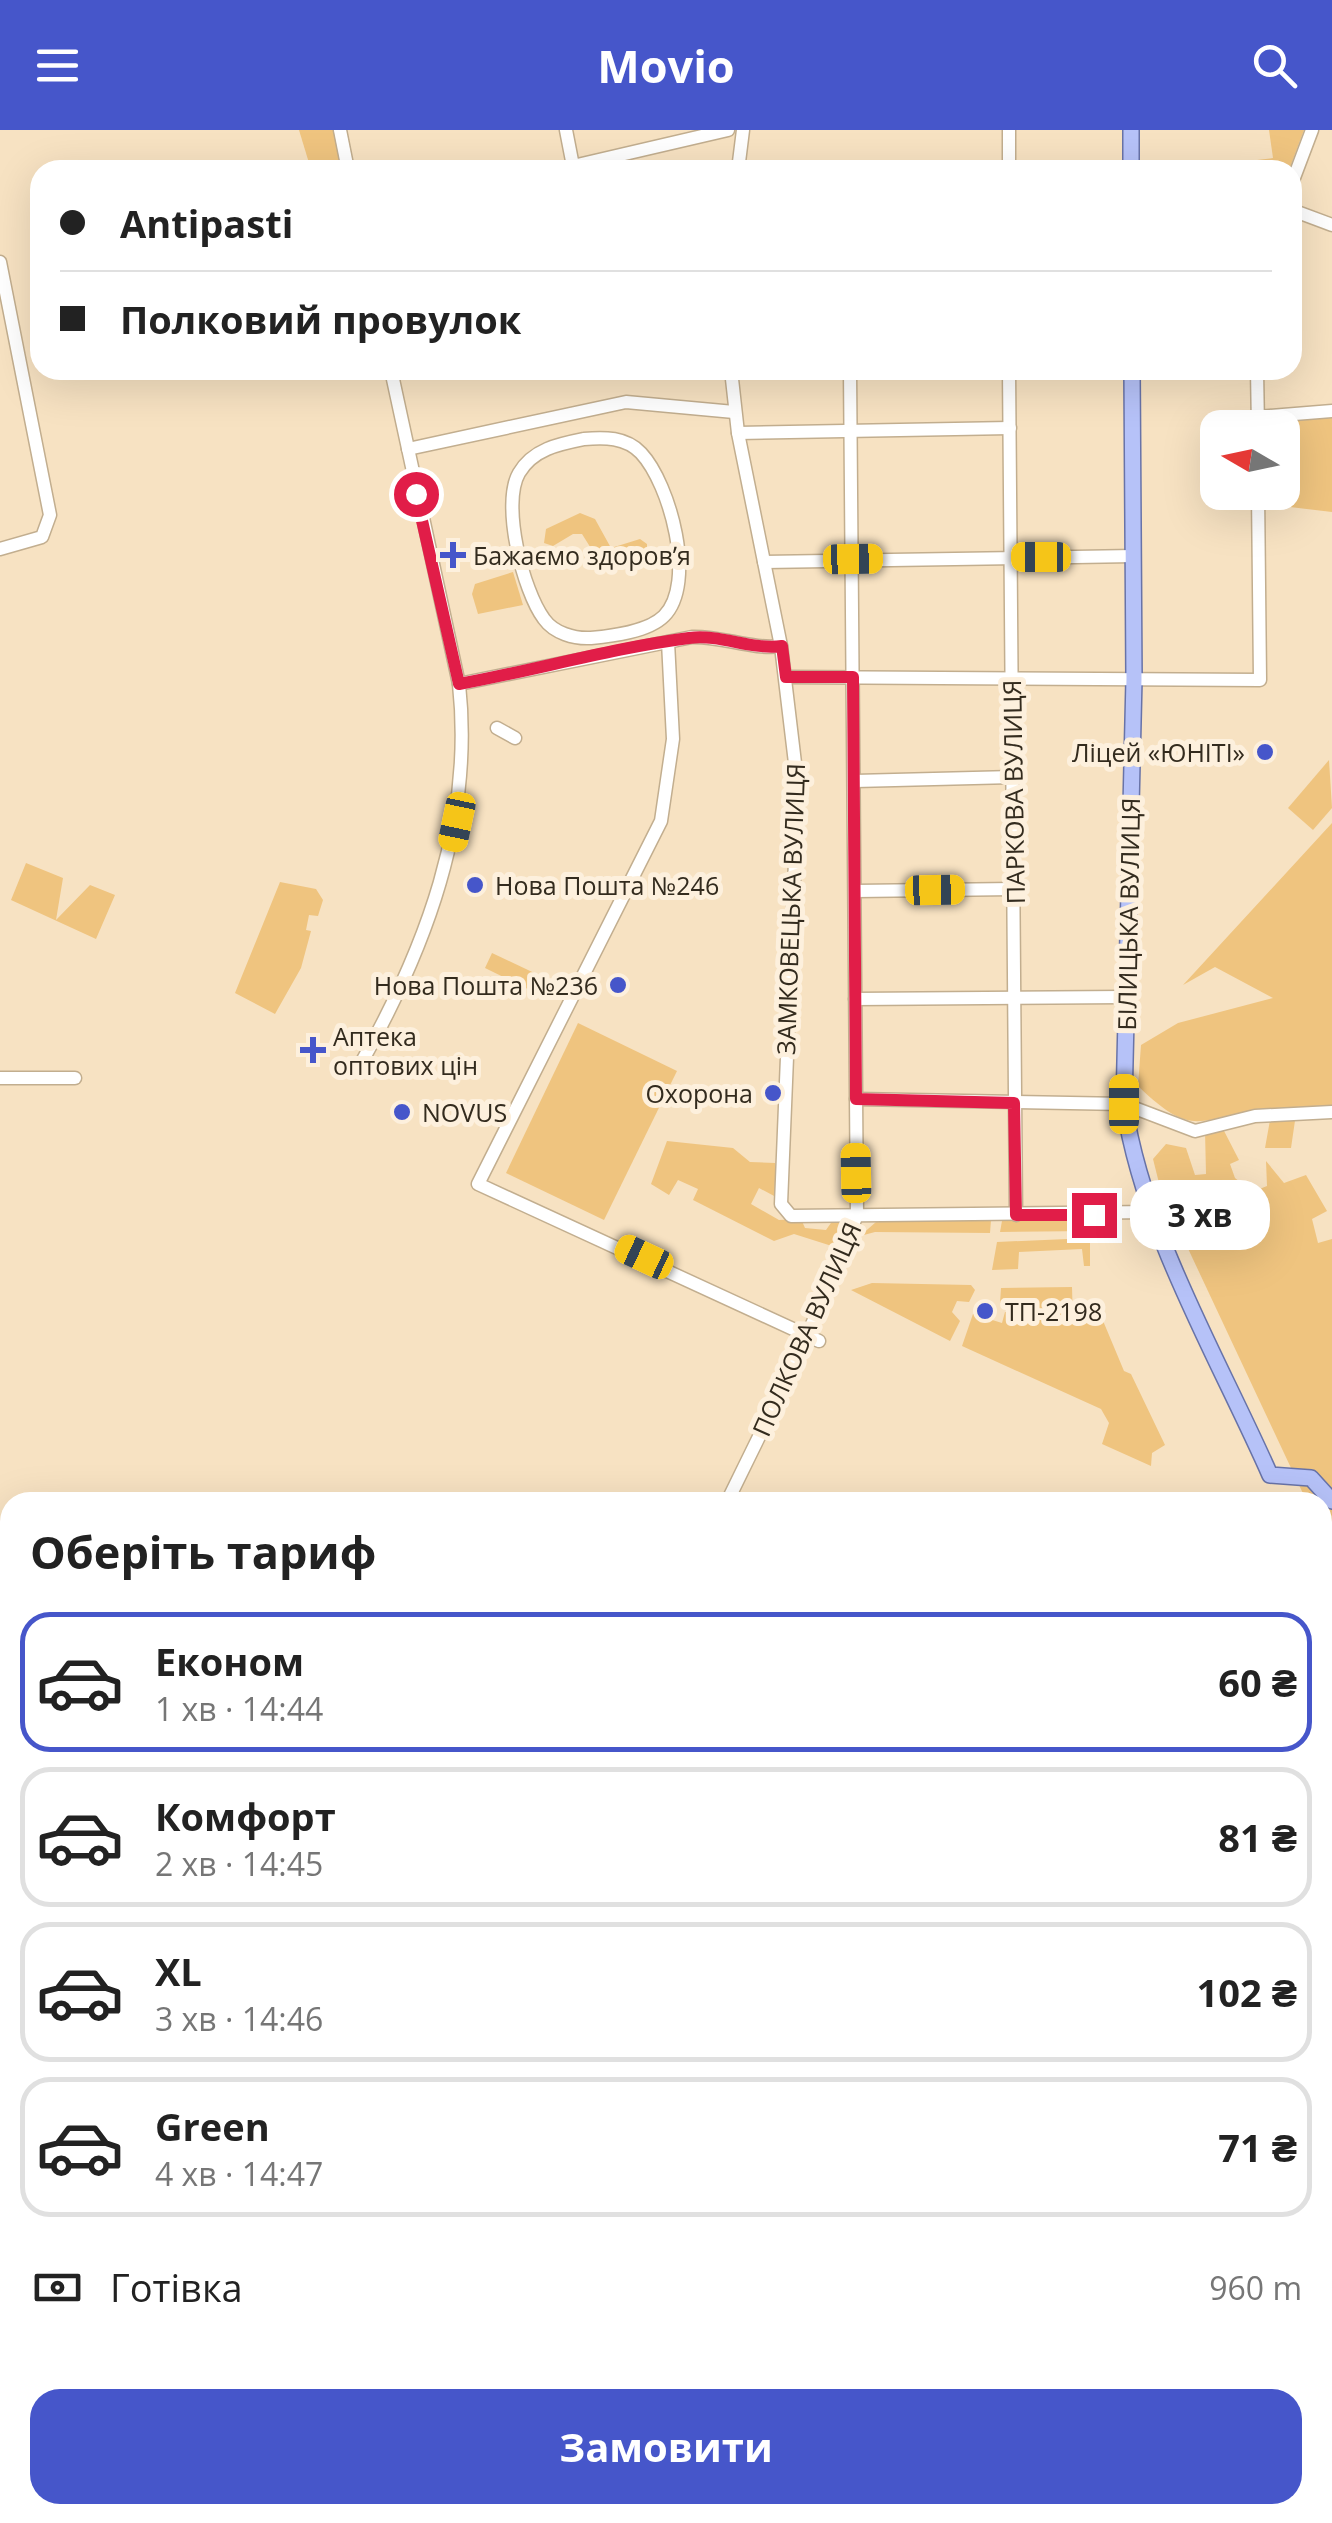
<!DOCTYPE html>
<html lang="uk">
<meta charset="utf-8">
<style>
:root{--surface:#fff;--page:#f6f6f6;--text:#222;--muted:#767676;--line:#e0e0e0;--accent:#4656ca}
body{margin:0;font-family:"Open Sans",sans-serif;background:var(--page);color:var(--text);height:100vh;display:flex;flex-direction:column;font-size:38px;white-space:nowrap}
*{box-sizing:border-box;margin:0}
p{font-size:32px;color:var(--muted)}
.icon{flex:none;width:55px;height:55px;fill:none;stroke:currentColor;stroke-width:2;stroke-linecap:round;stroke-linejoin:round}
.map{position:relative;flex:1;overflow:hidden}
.side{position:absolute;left:0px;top:1362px;width:1332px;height:1032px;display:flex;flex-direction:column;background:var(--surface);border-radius:30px 30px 0 0;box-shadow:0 10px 40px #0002}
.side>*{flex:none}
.banner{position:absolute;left:30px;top:30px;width:1272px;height:220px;border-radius:30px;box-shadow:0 10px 40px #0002;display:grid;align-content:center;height:220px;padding:0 30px;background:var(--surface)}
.needle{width:65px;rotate:279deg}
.controls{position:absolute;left:1200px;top:280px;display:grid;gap:20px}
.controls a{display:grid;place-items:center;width:100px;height:100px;border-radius:20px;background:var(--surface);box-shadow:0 10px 40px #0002;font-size:50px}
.end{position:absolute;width:45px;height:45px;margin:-22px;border:12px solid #e11d48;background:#fff;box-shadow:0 0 0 5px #fff}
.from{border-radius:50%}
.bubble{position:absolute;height:70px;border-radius:30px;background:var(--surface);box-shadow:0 10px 40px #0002;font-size:32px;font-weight:700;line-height:70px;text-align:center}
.car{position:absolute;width:30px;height:60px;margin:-30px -15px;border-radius:12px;box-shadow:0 0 8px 2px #0007;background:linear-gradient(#f5c518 24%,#345 0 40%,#f5c518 0 76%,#345 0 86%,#f5c518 0)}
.banner b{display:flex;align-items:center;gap:35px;height:95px;font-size:38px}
.banner b+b{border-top:2px solid var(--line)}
.banner i{width:25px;height:25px;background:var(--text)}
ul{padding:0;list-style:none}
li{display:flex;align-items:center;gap:30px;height:140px;margin:0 20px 15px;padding:0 10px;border:5px solid var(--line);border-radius:30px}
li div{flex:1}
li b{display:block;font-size:38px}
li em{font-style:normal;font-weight:700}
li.on{border-color:var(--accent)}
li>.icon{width:90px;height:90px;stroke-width:1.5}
h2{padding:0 30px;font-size:45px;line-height:120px}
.pay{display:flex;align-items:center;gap:25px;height:110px;padding:0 30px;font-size:38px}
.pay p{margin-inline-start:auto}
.button{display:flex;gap:20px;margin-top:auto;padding:20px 30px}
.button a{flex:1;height:115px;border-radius:30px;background:var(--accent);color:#fff;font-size:40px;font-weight:700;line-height:115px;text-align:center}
header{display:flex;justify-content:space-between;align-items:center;height:130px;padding:0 30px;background:var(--accent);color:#fff;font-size:45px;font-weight:700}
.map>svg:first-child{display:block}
.green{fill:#efc47f}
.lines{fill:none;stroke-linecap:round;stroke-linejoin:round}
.minor-casing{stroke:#c2ae8f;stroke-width:15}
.major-casing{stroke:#6873a8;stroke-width:18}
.minor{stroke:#fff;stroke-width:12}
.major{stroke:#b6c2f8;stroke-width:15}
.route{stroke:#e11d48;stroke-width:12}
.poi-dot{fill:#4656ca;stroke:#fdf0dd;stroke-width:4}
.labels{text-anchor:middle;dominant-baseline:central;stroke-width:10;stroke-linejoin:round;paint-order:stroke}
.poi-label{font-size:25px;fill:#332b1e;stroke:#fdf0dd;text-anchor:start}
.street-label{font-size:25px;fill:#332b1e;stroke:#fdf0dd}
</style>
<header><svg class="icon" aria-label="menu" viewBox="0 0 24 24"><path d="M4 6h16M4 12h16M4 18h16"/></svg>Movio<svg class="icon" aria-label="search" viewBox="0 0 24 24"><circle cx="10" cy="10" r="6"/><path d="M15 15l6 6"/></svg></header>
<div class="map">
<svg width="1332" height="2393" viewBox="0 0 1332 2393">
<rect width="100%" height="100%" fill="#f7e2c2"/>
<!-- green -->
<g class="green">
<polygon points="299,0 334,0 342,38 309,33"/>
<polygon points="1269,0 1304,0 1289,40 1257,40 1257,30 1273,28"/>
<polygon points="1319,286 1332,288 1332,382 1273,375 1273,363 1282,362 1282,298 1271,297"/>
<polygon points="580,383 595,389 611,418 640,409 647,414 647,423 612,442 604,439 582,404 573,404 553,416 544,413 546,399"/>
<polygon points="513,442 523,475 478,484 472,464 475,454"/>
<polygon points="1329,630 1332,678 1313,700 1288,678"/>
<path d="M1332,693v283l-35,1 -6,41h-26l7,-39c-73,5 -74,35 -134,-23l3,-41 37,-22 95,-25 -58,-31 -32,18z"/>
<polygon points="26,733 63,748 56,790 90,755 115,765 96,809 11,770"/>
<polygon points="280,752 316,759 323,770 318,786 309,785 306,800 311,801 301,838 275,884 235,863"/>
<polygon points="492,823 547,849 540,865 485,838"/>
<polygon points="578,893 677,941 604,1090 506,1043"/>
<polygon points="1222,997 1239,1030 1230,1034 1235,1048 1252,1062 1267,1056 1266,1031 1284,1053 1306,1045 1327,1081 1312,1089 1318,1113 1332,1109 1332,1408 1323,1395 1322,1372 1307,1372 1161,1061 1153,1029 1166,1014 1186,1018 1195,1045 1206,1044 1205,1001"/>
<polygon points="667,1011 733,1018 750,1032 775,1033 776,1067 759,1058 751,1074 779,1090 801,1089 805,1098 826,1100 833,1090 841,1091 843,1099 835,1117 794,1104 774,1111 693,1070 698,1059 678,1050 669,1065 651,1054"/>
<polygon points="1088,1089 1090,1101 1000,1102 1002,1091"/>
<polygon points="991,1090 990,1103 875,1102 860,1106 876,1092"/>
<polygon points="1090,1108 1090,1136 1084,1136 1082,1119 1019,1122 1018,1139 992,1140 997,1112"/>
<polygon points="872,1153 971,1155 975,1160 969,1172 957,1171 952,1182 960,1191 950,1211 851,1160"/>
<polygon points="1072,1157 1073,1192 1088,1193 1089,1185 1101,1186 1124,1241 1131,1244 1165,1315 1152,1323 1151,1336 1102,1314 1109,1293 1101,1279 962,1216 973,1184 1002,1193 1005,1182 1027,1182 1027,1171 1000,1173 1001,1158"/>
</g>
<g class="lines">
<!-- minor casing -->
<g class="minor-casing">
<g id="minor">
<polyline points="340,0 348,40"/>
<polyline points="566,0 573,36 728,0"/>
<polyline points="1009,0 1009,40"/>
<polyline points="738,40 743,0"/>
<polyline points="1292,53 1312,0"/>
<polyline points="1292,80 1332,95"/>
<polyline points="0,132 50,385 42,407 0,419"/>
<polyline points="731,240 738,303 781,516 798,658 781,1074 791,1086 1151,1082"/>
<polyline points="1009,240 1016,1085"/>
<polyline points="1257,240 1258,298"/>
<polyline points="1258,287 1332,281"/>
<polyline points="738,303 1010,298"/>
<path d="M584,309c20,-2 42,-2 57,14 29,31 56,130 23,163 -16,16 -52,20 -73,22 -17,1 -37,-5 -47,-19 -21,-28 -43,-115 -25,-146 14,-24 40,-29 65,-34z"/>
<polyline points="408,319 626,272 734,282"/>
<polyline points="764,432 1134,426"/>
<polyline points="668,512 673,609 661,691 478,1054 819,1211"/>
<polyline points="786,547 1260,550 1258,362"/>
<path d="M459,554l233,-47c31,-1 60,13 89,9"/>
<polyline points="497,598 515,608"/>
<polyline points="855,651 1013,647"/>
<polyline points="856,761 1014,759"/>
<polyline points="855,869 1125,867"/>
<path d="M359,937c67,-119 115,-245 100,-383l-68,-314"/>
<polyline points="0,948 75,948"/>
<polyline points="856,969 1124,974 1195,1001 1255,986 1332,982"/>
<polyline points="727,1372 801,1221 857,1085 850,240"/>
</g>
</g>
<!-- major casing -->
<g class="major-casing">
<g id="major">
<polyline points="1131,40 1131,0"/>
<path d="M1132,240l2,309 -10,425c19,128 94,253 146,371l41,3 21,23"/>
<polyline points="1322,1658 1332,1642"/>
<polyline points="978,2393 979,2385"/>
</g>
</g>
<!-- minor -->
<use href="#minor" class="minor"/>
<!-- major -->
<use href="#major" class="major"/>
</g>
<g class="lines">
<!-- route -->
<path class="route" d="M416,364l43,190c77,-14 153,-36 230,-46 33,-4 61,12 93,8l4,31h67l3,422 158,4 2,112h78"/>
</g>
<!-- markers -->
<g class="poi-dot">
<path d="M448 410h10v10h10v10h-10v10h-10v-10h-10v-10h10z"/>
<circle cx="1265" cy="622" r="10"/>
<circle cx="475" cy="755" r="10"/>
<circle cx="618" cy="855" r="10"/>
<path d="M308 905h10v10h10v10h-10v10h-10v-10h-10v-10h10z"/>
<circle cx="773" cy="963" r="10"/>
<circle cx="402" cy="982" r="10"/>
<circle cx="985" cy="1181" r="10"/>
</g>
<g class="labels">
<!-- poi labels -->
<g class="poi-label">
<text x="473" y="425">Бажаємо здоровʼя</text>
<text x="1245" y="622" text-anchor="end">Ліцей «ЮНІТІ»</text>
<text x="495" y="755">Нова Пошта №246</text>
<text x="598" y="855" text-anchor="end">Нова Пошта №236</text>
<text x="333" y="906">Аптека<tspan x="333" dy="29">оптових цін</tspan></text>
<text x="753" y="963" text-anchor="end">Охорона</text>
<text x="422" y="982">NOVUS</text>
<text x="1005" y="1181">ТП-2198</text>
</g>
<!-- street labels -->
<g class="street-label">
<text transform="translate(1013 662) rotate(-91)">ПАРКОВА ВУЛИЦЯ</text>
<text transform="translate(790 779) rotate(-88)">ЗАМКОВЕЦЬКА ВУЛИЦЯ</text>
<text transform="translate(1128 784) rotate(-89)">БІЛИЦЬКА ВУЛИЦЯ</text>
<text transform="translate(806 1199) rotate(-66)">ПОЛКОВА ВУЛИЦЯ</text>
</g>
</g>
</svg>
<div class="controls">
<a><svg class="needle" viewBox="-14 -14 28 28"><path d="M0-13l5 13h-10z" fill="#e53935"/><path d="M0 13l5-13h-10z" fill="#767676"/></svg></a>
</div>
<i class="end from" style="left:416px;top:364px"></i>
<i class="end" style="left:1094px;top:1085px"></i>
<div class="bubble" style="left:1130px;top:1050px;width:140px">3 хв</div>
<i class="car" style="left:1041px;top:427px;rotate:270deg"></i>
<i class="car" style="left:853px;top:429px;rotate:89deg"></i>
<i class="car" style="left:457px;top:692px;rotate:192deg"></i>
<i class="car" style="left:935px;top:760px;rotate:89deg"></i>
<i class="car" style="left:1124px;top:974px;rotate:0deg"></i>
<i class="car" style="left:856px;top:1043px;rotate:359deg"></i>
<i class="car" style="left:644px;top:1127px;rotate:295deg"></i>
<div class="banner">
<b><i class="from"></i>Antipasti</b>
<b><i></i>Полковий провулок</b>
</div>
<section class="side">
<h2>Оберіть тариф</h2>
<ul>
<li class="on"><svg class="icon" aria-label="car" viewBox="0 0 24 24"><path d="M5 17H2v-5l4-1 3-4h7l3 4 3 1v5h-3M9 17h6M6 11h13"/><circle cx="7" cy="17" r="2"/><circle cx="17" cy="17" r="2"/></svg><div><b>Економ</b><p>1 хв · 14:44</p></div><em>60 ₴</em></li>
<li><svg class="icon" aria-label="car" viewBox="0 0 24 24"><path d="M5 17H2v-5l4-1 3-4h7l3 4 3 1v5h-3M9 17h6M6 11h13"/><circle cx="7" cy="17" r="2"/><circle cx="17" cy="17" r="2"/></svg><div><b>Комфорт</b><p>2 хв · 14:45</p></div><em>81 ₴</em></li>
<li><svg class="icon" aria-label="car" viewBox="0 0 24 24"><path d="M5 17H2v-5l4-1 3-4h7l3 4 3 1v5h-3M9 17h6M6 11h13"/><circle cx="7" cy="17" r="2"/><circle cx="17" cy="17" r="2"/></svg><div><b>XL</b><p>3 хв · 14:46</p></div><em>102 ₴</em></li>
<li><svg class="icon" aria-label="car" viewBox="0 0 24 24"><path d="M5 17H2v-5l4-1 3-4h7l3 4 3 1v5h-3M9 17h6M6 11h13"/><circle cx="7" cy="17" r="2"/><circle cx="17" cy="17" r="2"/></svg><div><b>Green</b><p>4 хв · 14:47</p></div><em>71 ₴</em></li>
</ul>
<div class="pay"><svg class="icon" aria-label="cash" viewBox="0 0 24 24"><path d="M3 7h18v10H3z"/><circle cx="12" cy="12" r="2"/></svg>Готівка<p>960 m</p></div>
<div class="button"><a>Замовити</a></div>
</section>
</div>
